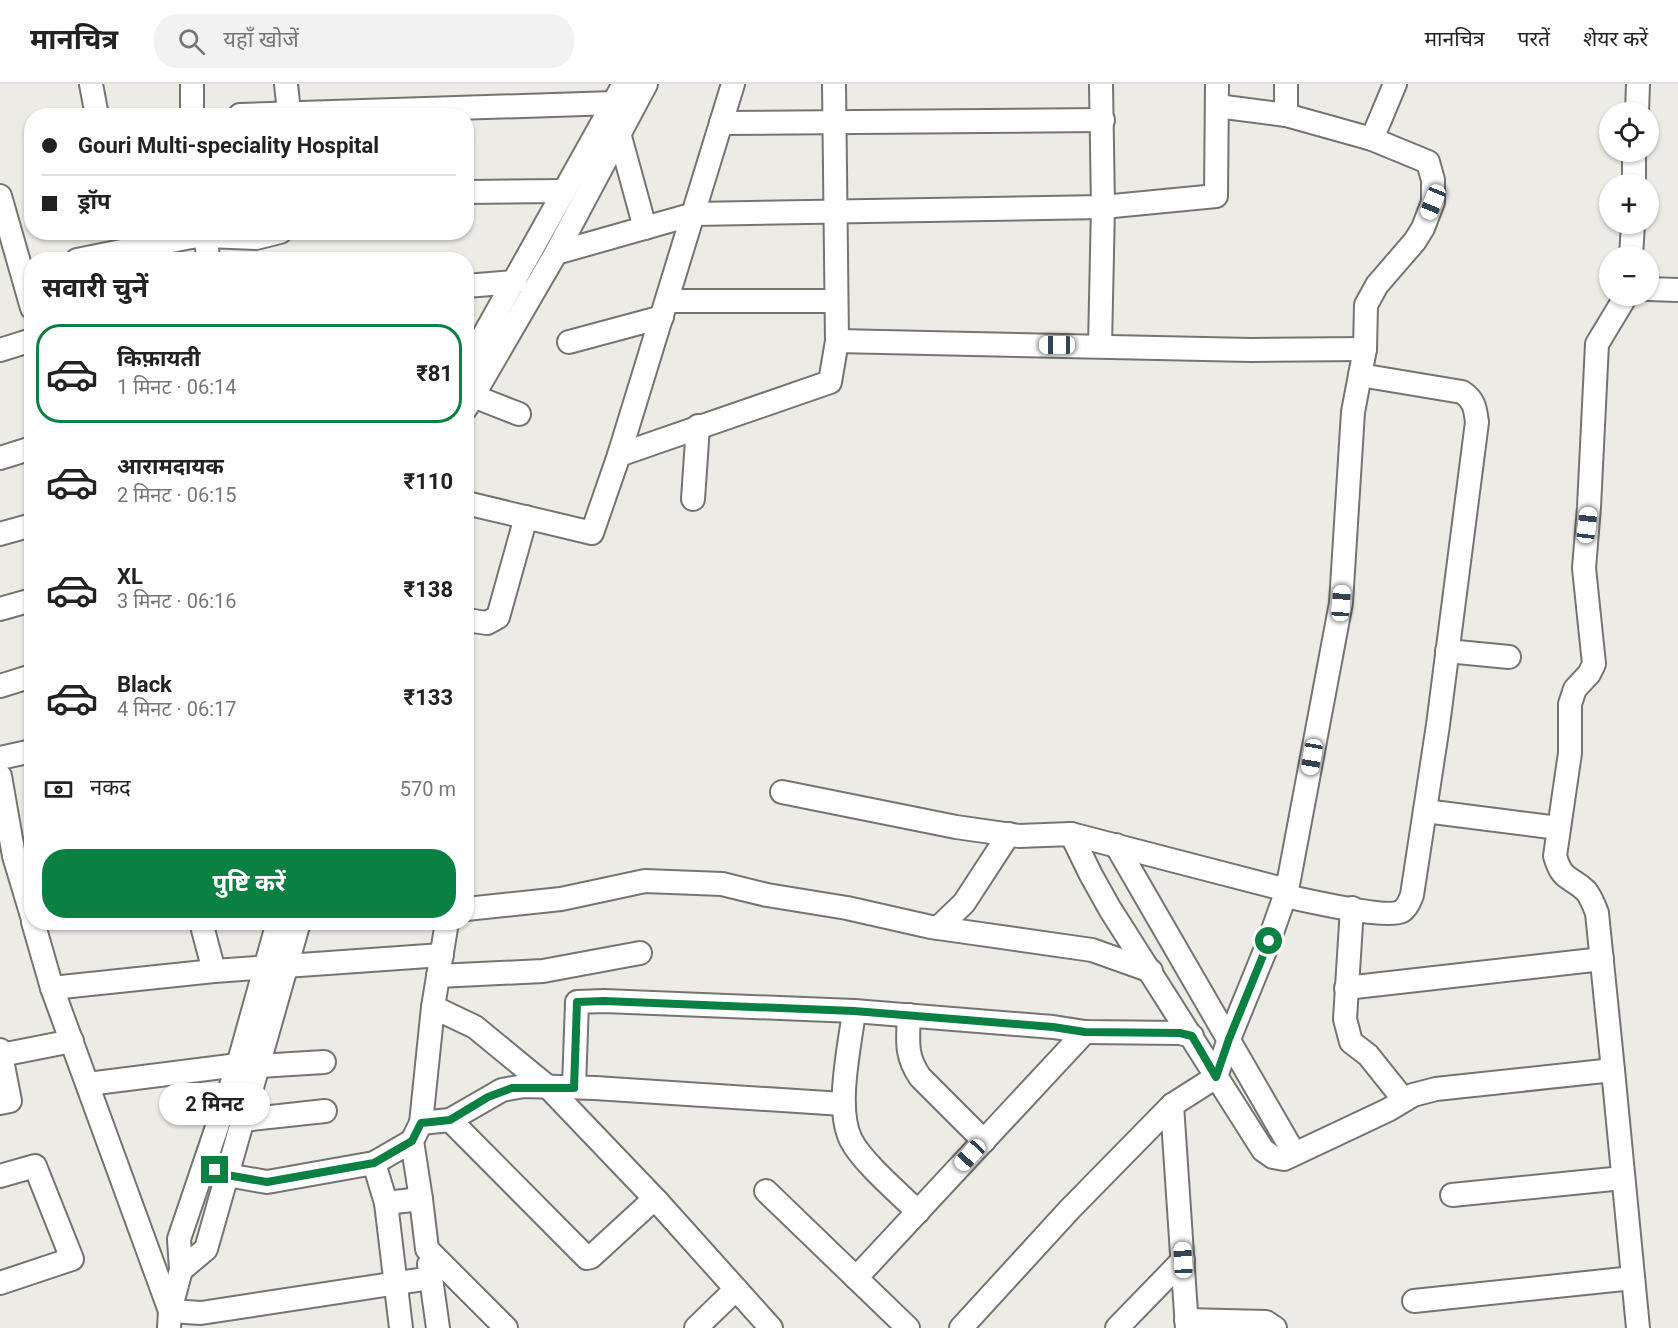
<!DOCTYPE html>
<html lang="hi">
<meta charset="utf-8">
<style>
:root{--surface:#fff;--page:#f2f2f2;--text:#222;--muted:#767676;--line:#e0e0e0;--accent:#0b8043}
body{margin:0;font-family:Roboto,"Noto Sans Devanagari",sans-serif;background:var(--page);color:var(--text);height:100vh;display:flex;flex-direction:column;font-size:22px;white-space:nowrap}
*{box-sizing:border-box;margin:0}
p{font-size:20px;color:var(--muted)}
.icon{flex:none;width:33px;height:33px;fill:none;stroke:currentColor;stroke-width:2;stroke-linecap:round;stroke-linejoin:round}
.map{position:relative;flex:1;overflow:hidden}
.sheet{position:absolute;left:24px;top:168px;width:450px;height:678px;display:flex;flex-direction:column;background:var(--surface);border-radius:24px;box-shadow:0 2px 4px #0004}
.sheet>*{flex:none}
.top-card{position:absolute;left:24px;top:24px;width:450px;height:132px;border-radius:24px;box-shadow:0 2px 4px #0004;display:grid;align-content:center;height:132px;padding:0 18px;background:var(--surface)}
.tools{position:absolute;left:1599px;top:18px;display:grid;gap:12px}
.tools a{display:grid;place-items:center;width:60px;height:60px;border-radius:50%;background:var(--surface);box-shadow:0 2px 4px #0004;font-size:30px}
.end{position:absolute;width:27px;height:27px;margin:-14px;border:8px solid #0b8043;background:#fff;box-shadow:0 0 0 3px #fff}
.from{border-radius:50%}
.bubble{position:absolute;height:42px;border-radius:21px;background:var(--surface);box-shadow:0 2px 4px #0004;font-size:20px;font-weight:700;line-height:42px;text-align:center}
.car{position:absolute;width:18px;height:36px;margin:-18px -9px;border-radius:8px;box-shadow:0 0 4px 2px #0007;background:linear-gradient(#fff 24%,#345 0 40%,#fff 0 76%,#345 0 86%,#fff 0)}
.top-card b{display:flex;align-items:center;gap:21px;height:57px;font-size:22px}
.top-card b+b{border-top:2px solid var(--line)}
.top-card i{width:15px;height:15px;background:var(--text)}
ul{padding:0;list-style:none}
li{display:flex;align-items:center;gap:18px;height:99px;margin:0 12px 9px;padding:0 6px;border:3px solid transparent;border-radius:24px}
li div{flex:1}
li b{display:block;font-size:22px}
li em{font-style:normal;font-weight:700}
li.selected{border-color:var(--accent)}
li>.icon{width:54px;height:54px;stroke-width:1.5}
h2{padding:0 18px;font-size:27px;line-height:72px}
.pay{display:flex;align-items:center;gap:15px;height:66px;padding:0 18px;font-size:22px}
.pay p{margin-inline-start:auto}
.button{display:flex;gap:12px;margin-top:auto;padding:12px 18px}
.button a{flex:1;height:69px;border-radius:24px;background:var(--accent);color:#fff;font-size:24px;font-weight:700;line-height:69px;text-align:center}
header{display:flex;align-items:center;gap:36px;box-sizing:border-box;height:84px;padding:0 30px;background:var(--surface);border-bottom:2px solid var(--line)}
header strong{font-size:28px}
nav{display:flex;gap:33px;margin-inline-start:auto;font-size:21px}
.search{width:420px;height:54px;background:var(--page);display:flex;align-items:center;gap:15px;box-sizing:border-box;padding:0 21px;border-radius:24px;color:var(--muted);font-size:22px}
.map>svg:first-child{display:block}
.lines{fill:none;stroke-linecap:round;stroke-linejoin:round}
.minor-casing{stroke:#767470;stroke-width:26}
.minor{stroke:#fff;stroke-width:22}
.route{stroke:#0b8043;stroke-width:8}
</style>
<header>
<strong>मानचित्र</strong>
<div class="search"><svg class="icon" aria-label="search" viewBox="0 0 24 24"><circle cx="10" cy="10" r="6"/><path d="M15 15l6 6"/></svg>यहाँ खोजें</div>
<nav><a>मानचित्र</a><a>परतें</a><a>शेयर करें</a></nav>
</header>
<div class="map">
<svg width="1678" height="1244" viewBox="0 0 1678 1244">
<rect width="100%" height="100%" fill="#edebe6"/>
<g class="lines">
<!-- minor casing -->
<g class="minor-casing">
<g id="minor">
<polyline points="91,0 97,32"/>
<polyline points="286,0 289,29"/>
<polyline points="1217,22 1286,31"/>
<polyline points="1637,28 1638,0"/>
<polyline points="240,31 614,19"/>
<polyline points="192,32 192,0"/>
<polyline points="721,39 1103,36"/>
<polyline points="619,49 645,144"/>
<polyline points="1372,55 1395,0"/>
<polyline points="1634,100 1634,68"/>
<polyline points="466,108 564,107"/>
<polyline points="0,112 32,224"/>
<polyline points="206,152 208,176"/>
<polyline points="556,169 694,130 1103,123 1216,112 1217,0"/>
<polyline points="1631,172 1633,140"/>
<polyline points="77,176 191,153 206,152 256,154 280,148"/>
<polyline points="466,202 515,198"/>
<polyline points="1648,205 1678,206"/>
<polyline points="667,217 836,217"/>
<polyline points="837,257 1251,266 1365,265"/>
<polyline points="569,258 662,233"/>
<polyline points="1100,262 1103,123 1101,0"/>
<polyline points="0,266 32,256"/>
<polyline points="466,283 624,0"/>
<polyline points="473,312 519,330"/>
<polyline points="466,324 556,169 646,0"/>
<polyline points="619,371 830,298 837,257 834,0"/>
<polyline points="0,374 32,364"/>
<polyline points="693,415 698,342"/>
<polyline points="466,419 592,449 619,371 733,0"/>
<polyline points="0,450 32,441"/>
<polyline points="0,525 32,516"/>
<polyline points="466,536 487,539 498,533 526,433"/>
<polyline points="1447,567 1509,573"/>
<polyline points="0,602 32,592"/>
<polyline points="0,674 32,667"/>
<polyline points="0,692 14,772 32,832"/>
<polyline points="782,708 956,743 1019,752 1071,750 1091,791 1110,825 1263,1066 1273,1073 1284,1075 1388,1026 1413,1011 1436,1005 1613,986 1638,1244"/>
<polyline points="1425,727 1558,744"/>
<polyline points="1071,750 1287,806"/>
<polyline points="1116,761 1294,1069"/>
<path d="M1285,812c21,4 103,24 117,15 6,-4 8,-11 10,-16l26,-170 39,-303c-2,-15 -3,-22 -15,-30l-102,-17"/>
<polyline points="1352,824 1345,935 1351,958 1368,971 1404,1016"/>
<polyline points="466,825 561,815 645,797 722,800 767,811 847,824 931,843 1092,866 1151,887"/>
<polyline points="33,838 52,904 170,1227"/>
<polyline points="201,838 214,887"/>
<polyline points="938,844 964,819 1009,750"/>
<polyline points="438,892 543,887 640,869"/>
<polyline points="52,904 214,887 442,871"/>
<polyline points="1346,904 1602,875"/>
<polyline points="433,923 475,943 548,1003 657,1117"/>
<path d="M854,927c-4,35 -19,97 -3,129 11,22 49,54 67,72"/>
<path d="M909,931c-1,26 -4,40 11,62l64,64"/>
<polyline points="0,966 10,1017 0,1019"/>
<polyline points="1,971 72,957"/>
<path d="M1613,986l-16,-157c-3,-8 -6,-16 -11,-22 -16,-16 -23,-8 -31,-35l15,-103v-49l5,-15 14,-15 5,-10 -10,-96 5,-61 8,-163 29,-48"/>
<polyline points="88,1000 238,981 259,982 324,978"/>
<polyline points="574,1003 577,918 604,917 854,927 1053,943 1085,948 1180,949 1192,952"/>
<polyline points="1172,1021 1187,1244"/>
<polyline points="243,1036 325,1027"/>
<polyline points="450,1036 502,1006 524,1002 595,1004 843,1020"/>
<polyline points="421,1039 450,1036 587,1174 591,1173 652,1117 657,1117 771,1244"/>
<polyline points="414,1053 421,1039 433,923 447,838"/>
<polyline points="374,1079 386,1119 401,1244"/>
<polyline points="215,1086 227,1091 267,1098 374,1079 412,1057 421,1115"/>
<polyline points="0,1092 35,1082 72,1175 0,1199"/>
<polyline points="766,1107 908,1244"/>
<polyline points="1452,1111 1623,1094"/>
<polyline points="386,1119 421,1115 427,1165 506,1244"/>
<polyline points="429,1180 438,1244"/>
<polyline points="181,1186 206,1165 299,838"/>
<polyline points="856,1194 1085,948"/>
<polyline points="1414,1217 1633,1194"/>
<polyline points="170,1227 201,1229 431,1194"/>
<polyline points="1186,1236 1266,1238 1275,1244"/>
<polyline points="169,1244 170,1227 181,1186 179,1155 238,981 278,838"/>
<polyline points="696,1244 736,1205"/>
<polyline points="961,1244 1070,1125 1172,1021 1216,993 1229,955 1269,857 1287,806 1341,519 1353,328 1365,265 1366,221 1377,201 1415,157 1423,144 1433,118 1433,96 1428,78 1372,55 1286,31 1286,0"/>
<polyline points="1117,1244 1183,1176"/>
</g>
</g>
<!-- minor -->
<use href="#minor" class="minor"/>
</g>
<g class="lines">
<!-- route -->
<polyline class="route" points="215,1086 227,1091 267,1098 374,1079 412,1057 421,1039 450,1036 488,1013 512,1004 574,1004 577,918 604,917 854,927 1053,943 1085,948 1180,949 1192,952 1216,993 1229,955 1269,857"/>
</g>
</svg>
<div class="tools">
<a><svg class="icon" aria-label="locate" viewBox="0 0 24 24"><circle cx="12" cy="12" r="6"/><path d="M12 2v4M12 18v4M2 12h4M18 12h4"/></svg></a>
<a>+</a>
<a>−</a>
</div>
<i class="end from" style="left:1269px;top:857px"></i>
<i class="end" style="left:215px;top:1086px"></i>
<div class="bubble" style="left:159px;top:999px;width:111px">2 मिनट</div>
<i class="car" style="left:1433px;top:118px;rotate:202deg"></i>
<i class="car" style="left:1057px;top:261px;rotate:270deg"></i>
<i class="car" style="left:1587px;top:441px;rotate:7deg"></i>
<i class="car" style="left:1341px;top:519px;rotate:4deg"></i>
<i class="car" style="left:1312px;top:673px;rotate:190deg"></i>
<i class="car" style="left:970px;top:1071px;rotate:223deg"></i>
<i class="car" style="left:1183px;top:1176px;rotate:357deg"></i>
<div class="top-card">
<b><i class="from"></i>Gouri Multi-speciality Hospital</b>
<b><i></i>ड्रॉप</b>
</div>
<section class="sheet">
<h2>सवारी चुनें</h2>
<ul>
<li class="selected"><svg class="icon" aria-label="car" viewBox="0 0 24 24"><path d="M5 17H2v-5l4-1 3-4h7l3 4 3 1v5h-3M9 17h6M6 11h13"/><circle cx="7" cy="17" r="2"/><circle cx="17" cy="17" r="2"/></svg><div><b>किफ़ायती</b><p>1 मिनट · 06:14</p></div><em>₹81</em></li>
<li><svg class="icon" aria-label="car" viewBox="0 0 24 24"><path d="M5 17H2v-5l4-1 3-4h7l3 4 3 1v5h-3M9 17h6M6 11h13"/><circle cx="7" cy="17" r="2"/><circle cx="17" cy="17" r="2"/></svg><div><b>आरामदायक</b><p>2 मिनट · 06:15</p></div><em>₹110</em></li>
<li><svg class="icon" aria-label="car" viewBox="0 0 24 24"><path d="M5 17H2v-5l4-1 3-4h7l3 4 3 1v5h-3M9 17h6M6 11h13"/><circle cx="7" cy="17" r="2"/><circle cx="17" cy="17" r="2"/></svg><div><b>XL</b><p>3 मिनट · 06:16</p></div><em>₹138</em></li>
<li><svg class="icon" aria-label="car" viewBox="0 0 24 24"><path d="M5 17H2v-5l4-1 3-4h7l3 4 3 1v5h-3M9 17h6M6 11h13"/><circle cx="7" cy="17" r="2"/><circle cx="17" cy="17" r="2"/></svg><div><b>Black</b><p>4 मिनट · 06:17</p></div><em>₹133</em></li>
</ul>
<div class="pay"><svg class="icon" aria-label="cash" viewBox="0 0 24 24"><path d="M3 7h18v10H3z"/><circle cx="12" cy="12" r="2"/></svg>नकद<p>570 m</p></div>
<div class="button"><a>पुष्टि करें</a></div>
</section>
</div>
